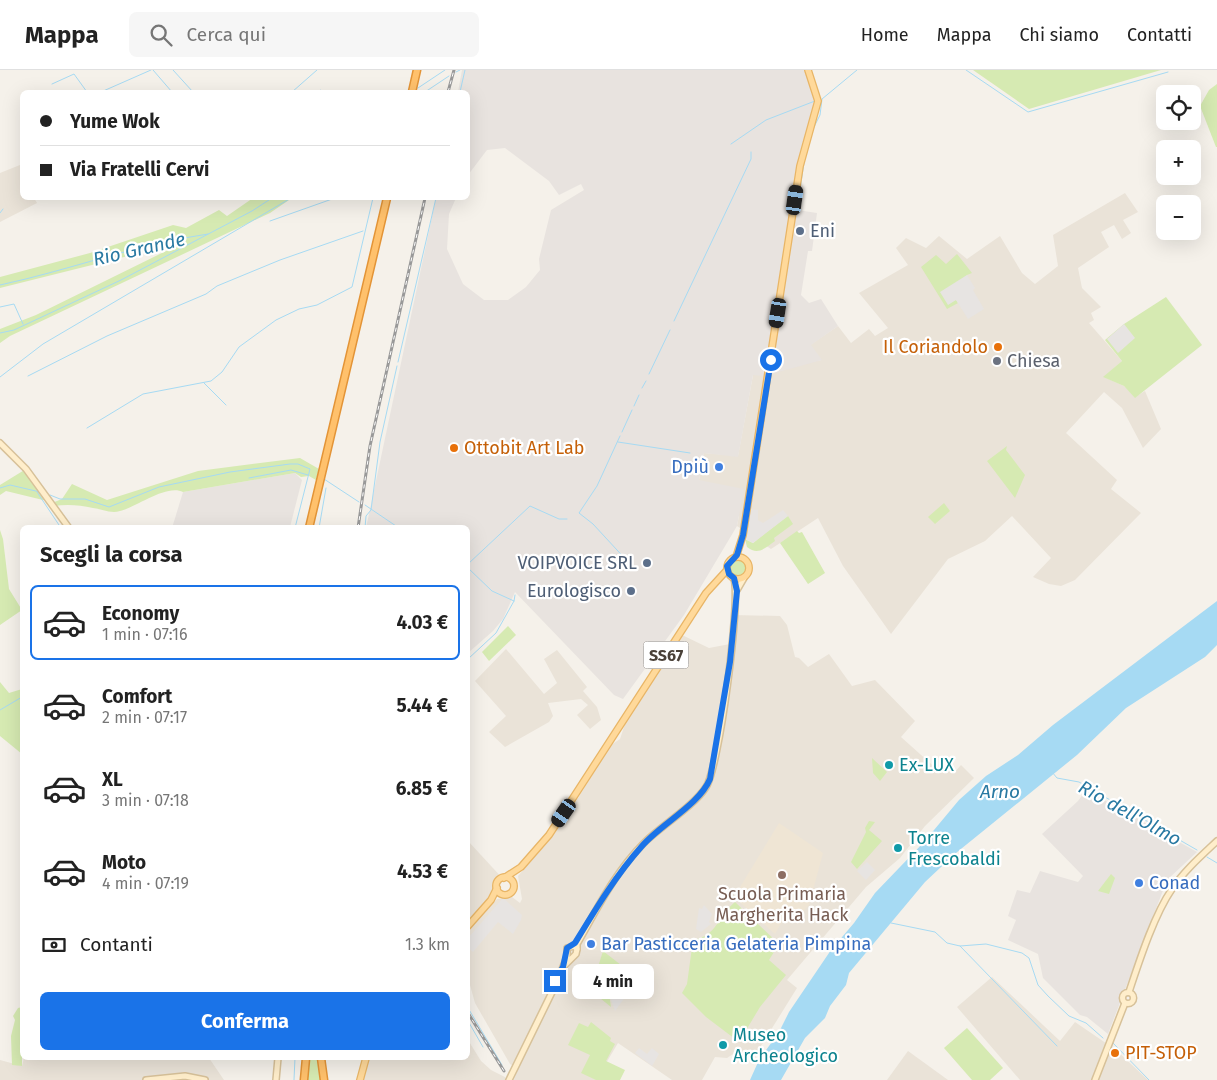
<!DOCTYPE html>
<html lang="it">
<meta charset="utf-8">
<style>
:root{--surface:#fff;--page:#f6f6f6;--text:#222;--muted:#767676;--line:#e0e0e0;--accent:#1a73e8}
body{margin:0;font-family:"Fira Sans",sans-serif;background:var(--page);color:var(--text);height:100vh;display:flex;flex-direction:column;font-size:19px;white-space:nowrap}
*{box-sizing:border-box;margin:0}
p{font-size:16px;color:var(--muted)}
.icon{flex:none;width:28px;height:28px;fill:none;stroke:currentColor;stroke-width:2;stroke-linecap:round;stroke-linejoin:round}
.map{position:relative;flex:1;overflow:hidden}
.sheet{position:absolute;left:20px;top:455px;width:450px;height:535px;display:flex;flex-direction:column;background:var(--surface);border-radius:8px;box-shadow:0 5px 20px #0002}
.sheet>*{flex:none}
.guide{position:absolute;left:20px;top:20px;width:450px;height:110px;border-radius:8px;box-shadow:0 5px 20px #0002;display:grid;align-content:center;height:110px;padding:0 20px;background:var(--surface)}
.fabs{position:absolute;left:1156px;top:15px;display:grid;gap:10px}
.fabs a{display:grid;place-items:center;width:45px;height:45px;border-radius:8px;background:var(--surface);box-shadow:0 5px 20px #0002;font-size:25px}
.end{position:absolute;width:22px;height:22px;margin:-11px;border:6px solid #1a73e8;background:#fff;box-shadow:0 0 0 2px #fff}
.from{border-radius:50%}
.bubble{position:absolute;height:35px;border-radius:8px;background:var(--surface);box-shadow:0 5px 20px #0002;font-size:16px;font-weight:700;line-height:35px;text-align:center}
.car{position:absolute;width:15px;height:30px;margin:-15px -8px;border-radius:6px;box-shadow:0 0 4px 1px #0007;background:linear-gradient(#222 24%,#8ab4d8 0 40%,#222 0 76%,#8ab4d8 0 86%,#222 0)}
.guide b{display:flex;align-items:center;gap:18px;height:48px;font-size:19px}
.guide b+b{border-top:1px solid var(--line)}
.guide i{width:12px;height:12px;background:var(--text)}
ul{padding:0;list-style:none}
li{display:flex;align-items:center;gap:15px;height:75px;margin:0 10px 8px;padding:0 10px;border:2px solid transparent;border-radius:8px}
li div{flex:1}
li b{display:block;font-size:19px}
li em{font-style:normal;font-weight:700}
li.active{border-color:var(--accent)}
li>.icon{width:45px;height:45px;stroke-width:1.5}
h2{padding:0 20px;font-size:22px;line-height:60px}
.pay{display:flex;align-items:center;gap:12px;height:55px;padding:0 20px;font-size:19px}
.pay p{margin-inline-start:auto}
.cta{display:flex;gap:10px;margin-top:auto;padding:10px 20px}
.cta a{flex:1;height:58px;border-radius:8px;background:var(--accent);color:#fff;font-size:20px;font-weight:700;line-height:58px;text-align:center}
header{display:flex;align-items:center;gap:30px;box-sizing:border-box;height:70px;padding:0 25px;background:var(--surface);border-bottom:1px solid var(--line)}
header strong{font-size:24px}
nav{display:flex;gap:28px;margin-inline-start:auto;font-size:18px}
.search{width:350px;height:45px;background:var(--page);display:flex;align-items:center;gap:12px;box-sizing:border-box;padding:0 18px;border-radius:8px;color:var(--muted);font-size:19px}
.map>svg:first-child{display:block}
.residential{fill:#eae3d8}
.industrial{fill:#e8e3df}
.education{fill:#efe5d4}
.green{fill:#d6eab2}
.parking{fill:#e7e4e2}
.water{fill:#a6daf3}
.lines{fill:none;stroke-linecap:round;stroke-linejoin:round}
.stream{stroke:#a6daf3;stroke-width:1}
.secondary-casing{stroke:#d7c199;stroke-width:8}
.primary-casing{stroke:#e8b566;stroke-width:8}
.highway-casing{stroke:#e39437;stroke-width:9}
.secondary{stroke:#ffeecb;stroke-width:5}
.primary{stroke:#ffd99a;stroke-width:5.5}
.highway{stroke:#ffc16c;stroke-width:6}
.rail-casing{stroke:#999;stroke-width:3}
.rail{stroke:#fff;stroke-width:1;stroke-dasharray:4;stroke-linecap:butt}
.route{stroke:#1a73e8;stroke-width:6}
.service-dot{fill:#5c6f8a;stroke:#fff;stroke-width:2}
.food-dot{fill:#e8710a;stroke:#fff;stroke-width:2}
.worship-dot{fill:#6b7280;stroke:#fff;stroke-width:2}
.shop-dot{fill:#3f7fe0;stroke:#fff;stroke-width:2}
.culture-dot{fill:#0f9aa8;stroke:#fff;stroke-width:2}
.education-dot{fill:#8d6e63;stroke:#fff;stroke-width:2}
.labels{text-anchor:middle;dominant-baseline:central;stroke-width:4.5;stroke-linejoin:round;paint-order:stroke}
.shield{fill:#fff;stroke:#807a74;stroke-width:1}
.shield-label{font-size:16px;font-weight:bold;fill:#4a4138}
.service-label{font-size:18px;fill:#4e5e75;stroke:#fff;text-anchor:end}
.food-label{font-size:18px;fill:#c56008;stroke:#fff;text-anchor:start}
.worship-label{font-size:18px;fill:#5b616d;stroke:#fff;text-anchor:start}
.shop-label{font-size:18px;fill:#366cbe;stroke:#fff;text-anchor:start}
.culture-label{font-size:18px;fill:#0d838f;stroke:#fff;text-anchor:start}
.education-label{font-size:18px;fill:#785e54;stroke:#fff}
.water-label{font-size:19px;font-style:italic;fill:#2879a2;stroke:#fff}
</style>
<header>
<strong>Mappa</strong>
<div class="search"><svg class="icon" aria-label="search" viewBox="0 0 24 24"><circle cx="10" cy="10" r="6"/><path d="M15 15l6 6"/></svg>Cerca qui</div>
<nav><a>Home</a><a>Mappa</a><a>Chi siamo</a><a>Contatti</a></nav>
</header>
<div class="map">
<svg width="1217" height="1010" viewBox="0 0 1217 1010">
<rect width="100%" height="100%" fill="#f5f1ea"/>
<!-- residential -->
<g class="residential">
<polygon points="20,95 22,101 22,128 34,128 37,133 0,152 0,103"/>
<polygon points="1125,123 1138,142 1123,150 1131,163 1122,169 1114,155 1101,162 1109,177 1078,198 1082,218 1101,237 1091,243 1094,250 1089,253 1122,291 1104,307 1124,316 1135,327 1145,321 1161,359 1143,378 1122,338 1104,322 1066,363 1117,410 1111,419 1141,443 1075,510 1061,516 1049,514 1033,507 1051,488 1012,446 985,471 948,489 891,564 843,496 818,448 771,479 737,456 739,446 699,410 704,383 738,386 753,305 821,290 810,275 838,256 851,273 869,259 875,266 888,258 859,223 908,195 896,178 906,168 926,178 939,166 967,189 1000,166 1022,203 1035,214 1058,196 1053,165"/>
<polygon points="733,545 780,546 787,555 795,587 799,588 808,597 829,584 852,616 875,610 915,651 901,667 939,701 946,696 954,703 961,695 974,708 925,756 900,788 866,817 787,910 797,918 751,992 736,982 727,988 715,987 702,1010 672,1010 618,973 596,1010 514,1010 518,999 510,994 475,933 468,908 468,859 497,829 512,827 520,833 522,829 518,806 548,772 570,741 611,675 620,669 625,654 682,565 709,578 730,574"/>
<polygon points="506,579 544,624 557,613 544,589 557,580 587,617 583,621 597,637 601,650 590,659 577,645 588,635 581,629 548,633 553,646 549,652 505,677 489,662 506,646 475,611"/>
<polygon points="468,771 504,810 468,851"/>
<polygon points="992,907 1060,971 1075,952 1116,980 1148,1010 1020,1010 957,937"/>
<polygon points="468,970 481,991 491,1000 505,1007 506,1010 360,1010 366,988 468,988"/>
<polygon points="908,981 948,1010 887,1010"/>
<polygon points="24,988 209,988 224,1010 0,1010 0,990 22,996"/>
</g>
<!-- industrial -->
<g class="industrial">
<polygon points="462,0 809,0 820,25 820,38 807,71 797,140 817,143 812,181 808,181 801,225 809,233 821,229 838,256 811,275 822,290 764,306 753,305 738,387 704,383 699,410 744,419 737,456 684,545 623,629 614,625 515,522 503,549 493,561 468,583 468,458 366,458 436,128 456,128 449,144 447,179 463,214 484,230 508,230 526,217 540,200 539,189 551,140 584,120 581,114 559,125 549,111 505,78 487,80 468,105 468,22 458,22"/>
<polygon points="295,403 302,410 290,457 172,458 183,422"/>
<polygon points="1086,720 1197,782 1167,810 1108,964 1087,947 1080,945 1043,908 1038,884 1008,870 1016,850 1008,846 1017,820 1030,823 1040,801 1078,812 1083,806 1042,764 1078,731"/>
</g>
<!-- education -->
<polygon class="education" points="779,753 823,783 809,835 796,850 784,848 775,864 734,827"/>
<!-- green -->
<g class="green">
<polygon points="973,0 1161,0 1029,39"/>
<polygon points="1217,14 1217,77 1216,77 1200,36 1209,20"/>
<polygon points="253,128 292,128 270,143 10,266 0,273 0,259 36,245 170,179 168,176 0,218 0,207 90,183 173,155 186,158 219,140 227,146"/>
<polygon points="957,184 972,203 967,205 956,230 958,233 947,239 921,197 936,185 946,194"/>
<polygon points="1166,227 1202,275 1135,328 1124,316 1103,307 1122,291 1105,270 1124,254"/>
<polygon points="1007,376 1006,380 1025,405 1015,428 987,391"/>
<path d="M300,388l19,11 -3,11 -7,-4 -8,1 -6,-4 -112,19c-17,-8 -46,15 -63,19 -9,3 -18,-2 -27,-3 -13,-3 -26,-4 -39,-2l-2,-3 10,-4 10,-15 35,16 91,-29z"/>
<polygon points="26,399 47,428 43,430 6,421 0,425 0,415"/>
<polygon points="944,433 950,441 935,454 928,447"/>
<path d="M788,446l5,8 -19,14 1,3c-10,7 -17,15 -28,6l-2,-8 8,4z"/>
<polygon points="0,460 3,469 9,519 22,540 0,555"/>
<polygon points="797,461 799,463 802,462 825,503 808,514 780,473"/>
<circle cx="738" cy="498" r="9"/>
<polygon points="508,556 516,565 489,591 482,582"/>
<polygon points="0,612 9,623 22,619 22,684 0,666"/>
<polygon points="872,688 887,702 880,711 873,703"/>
<polygon points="869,751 875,752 869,760 882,771 857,799 851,792 866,762 865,758"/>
<polygon points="1111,804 1115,808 1109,824 1098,821"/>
<path d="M735,832l44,42 -10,16 17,15 -26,32 -21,35 -33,-25 -24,-24 5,-9 6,-44c24,-4 25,-24 42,-38z"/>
<polygon points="603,881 630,902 627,905 621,904 609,923 611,937 584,915 598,897"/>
<polygon points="22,937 22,996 12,995 11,966 15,950 13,946 18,938"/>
<polygon points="591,952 611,968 610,971 615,974 606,991 625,1000 620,1010 596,1010 581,1003 590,985 568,975 579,953 588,957"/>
<polygon points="967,958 1003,998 990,1010 972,1010 944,978"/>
<polygon points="306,988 325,988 327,1010 304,1010"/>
</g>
<!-- parking -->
<g class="parking">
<polygon points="967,205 975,218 973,220 984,239 968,249 956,230 948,235 940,222"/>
<polygon points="1124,254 1135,268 1118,283 1107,269"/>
<polygon points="750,439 758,440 758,450 763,453 783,440 788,446 753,473 745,469"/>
<polygon points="867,792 875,800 866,810 857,801"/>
<polygon points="503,828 522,845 521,850 513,864 498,852 473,882 468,878 468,868"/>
<polygon points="704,835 712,844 709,852 711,854 701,862 696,859 699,838 702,839"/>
<polygon points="623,905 639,908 615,941 609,924"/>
<polygon points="639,978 647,984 652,978 659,984 652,996 635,983"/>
</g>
<!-- water -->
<polygon class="water" points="1217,531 1217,575 1205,587 1126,638 1077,685 956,783 925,812 849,903 846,915 830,936 825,948 805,968 781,1010 750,1010 759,990 779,962 789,942 831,880 854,853 875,823 924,772 959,730 986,706 1018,685 1053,655"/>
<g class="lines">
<!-- stream -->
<g class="stream">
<polyline points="153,0 172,22"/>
<polyline points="173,0 193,22"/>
<polyline points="966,0 1028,42 1168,2"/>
<polyline points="456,2 460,0"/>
<polyline points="52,14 74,4 87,22"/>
<polyline points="418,18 445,0"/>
<polyline points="321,20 323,22"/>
<polyline points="101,22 151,0"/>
<polyline points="292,22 317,0"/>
<polyline points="425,22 449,6"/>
<polyline points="460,22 465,0"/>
<polyline points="812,61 820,45 822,29 857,0"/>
<polyline points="731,74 766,50 815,31"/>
<polyline points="797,139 805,86"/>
<polyline points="0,143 3,139"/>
<polyline points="270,151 335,128"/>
<path d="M0,215c70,-15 137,-41 208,-51"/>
<polyline points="0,237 14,234 23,254"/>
<polyline points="674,251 751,89 751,82"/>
<polyline points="0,263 14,260 121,210 252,141 272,128"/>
<polyline points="398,292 436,128"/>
<polyline points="649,304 670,260"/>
<polyline points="28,306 107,266 206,224 217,216 280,190 363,161"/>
<polyline points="0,307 43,274 291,128"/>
<polyline points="204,313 226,335"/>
<polyline points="642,318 646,311"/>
<polyline points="634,336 639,325"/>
<polyline points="87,358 143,324 211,311 222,302 239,277 276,250 299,239 317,235 352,217 373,128"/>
<polyline points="622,362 632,340"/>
<polyline points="620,366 597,416 579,443 593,454 629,493"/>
<polyline points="618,372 690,383"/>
<polyline points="249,408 291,400 308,405"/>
<polyline points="324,409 359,432"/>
<polyline points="0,418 10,415 40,422"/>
<polyline points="37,422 61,458"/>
<polyline points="50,425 60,429 85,429 109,437 159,417 230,402 290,394 298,394 310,399 295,458"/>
<polyline points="365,435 399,458"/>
<polyline points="319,458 326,418"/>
<polyline points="365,458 366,446 371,440 380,372 397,296"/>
<polyline points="468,494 530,436 559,449 567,449"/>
<polyline points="468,498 492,521 514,531"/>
<polyline points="468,589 496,563 514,531 515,525"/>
<polyline points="0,640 22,627"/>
<polyline points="1052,702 1057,708 1079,712 1197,780"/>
<polyline points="1207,787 1217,793"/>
<polyline points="891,853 935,862 947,873 960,876 986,874 1022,883 1029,888 1038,915 1048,926 1069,946 1086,953 1103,968"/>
<polyline points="960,876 1057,976"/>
<polyline points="468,938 502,995"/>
<polyline points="468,951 483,977"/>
<polyline points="1113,973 1149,1010"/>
<polyline points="294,1010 295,988"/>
</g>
<!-- secondary casing -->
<g class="secondary-casing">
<g id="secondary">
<polyline points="0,373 26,399 69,458"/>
<polyline points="737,520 744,508"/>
<path d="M577,879v-5c20,-35 38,-72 67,-101 17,-17 50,-37 62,-56 13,-19 35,-186 28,-208"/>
<path d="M1129,922c10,-30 25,-77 43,-103 12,-18 29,-33 45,-48"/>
<circle cx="1128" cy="928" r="5.5"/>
<polyline points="146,1010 185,1006 205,1010"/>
<polyline points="276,1010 278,988"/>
<polyline points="509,1010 557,912 567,887 567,878 574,876 577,879 576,884 563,897"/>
<polyline points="1095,1010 1125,933"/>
</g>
</g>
<!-- primary casing -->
<g class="primary-casing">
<g id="primary">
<circle cx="738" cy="498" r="11"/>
<polyline points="736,487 743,465 800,96 818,31 808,0"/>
<circle cx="505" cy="816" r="9"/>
<polyline points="504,808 521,797 549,765 706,523 727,500"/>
<polyline points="468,856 491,830 497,818"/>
<polyline points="360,1010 366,988"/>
</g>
</g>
<!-- highway casing -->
<g class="highway-casing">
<g id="highway">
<polyline points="412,22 417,0"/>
<polyline points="309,458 387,128"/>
<polyline points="321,988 324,1010"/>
<polyline points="304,1010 306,988"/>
</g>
</g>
<!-- secondary -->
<use href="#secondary" class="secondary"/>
<!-- primary -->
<use href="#primary" class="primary"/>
<!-- highway -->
<use href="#highway" class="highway"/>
<!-- rail casing -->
<g class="rail-casing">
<g id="rail">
<polyline points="448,22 454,0"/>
<polyline points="358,458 370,376 425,128"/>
<polyline points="468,943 504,1001"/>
</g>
</g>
<!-- rail -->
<use href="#rail" class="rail"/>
</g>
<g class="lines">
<!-- route -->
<path class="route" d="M555,911l8,-14 4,-19 8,-5c20,-33 41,-68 67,-97 19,-22 57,-41 68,-67l20,-117 7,-71 -3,-13 -5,-4 -2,-8 10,-11 6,-20 28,-175"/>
</g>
<!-- markers -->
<g class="service-dot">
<circle cx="800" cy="161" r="5"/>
<circle cx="647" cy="493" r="5"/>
<circle cx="631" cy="521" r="5"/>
</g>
<g class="food-dot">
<circle cx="998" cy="277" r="5"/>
<circle cx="454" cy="378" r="5"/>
<circle cx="1115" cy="983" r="5"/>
</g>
<circle class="worship-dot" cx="997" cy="291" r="5"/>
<g class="shop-dot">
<circle cx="719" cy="397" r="5"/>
<circle cx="1139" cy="813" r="5"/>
<circle cx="591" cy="874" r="5"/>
</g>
<g class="culture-dot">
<circle cx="889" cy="695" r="5"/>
<circle cx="898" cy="778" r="5"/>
<circle cx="723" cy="975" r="5"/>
</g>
<circle class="education-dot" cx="782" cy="805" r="5"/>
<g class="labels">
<!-- shield labels -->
<rect class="shield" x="643.5" y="571.5" width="45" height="27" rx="4"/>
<g class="shield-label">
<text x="666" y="585">SS67</text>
</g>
<!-- service labels -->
<g class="service-label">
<text x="810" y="161" text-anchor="start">Eni</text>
<text x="637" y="493">VOIPVOICE SRL</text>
<text x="621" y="521">Eurologisco</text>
</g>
<!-- food labels -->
<g class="food-label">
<text x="988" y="277" text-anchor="end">Il Coriandolo</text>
<text x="464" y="378">Ottobit Art Lab</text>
<text x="1125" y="983">PIT-STOP</text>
</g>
<!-- worship labels -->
<g class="worship-label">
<text x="1007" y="291">Chiesa</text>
</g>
<!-- shop labels -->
<g class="shop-label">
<text x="709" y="397" text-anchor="end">Dpiù</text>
<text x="1149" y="813">Conad</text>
<text x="601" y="874">Bar Pasticceria Gelateria Pimpina</text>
</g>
<!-- culture labels -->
<g class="culture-label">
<text x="899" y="695">Ex-LUX</text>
<text x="908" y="768">Torre<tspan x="908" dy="21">Frescobaldi</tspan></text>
<text x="733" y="965">Museo<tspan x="733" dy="21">Archeologico</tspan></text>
</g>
<!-- education labels -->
<g class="education-label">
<text x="782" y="824">Scuola Primaria<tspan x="782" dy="21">Margherita Hack</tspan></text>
</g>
<!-- water labels -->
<g class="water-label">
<text transform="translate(139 179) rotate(-13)">Rio Grande</text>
<text x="1000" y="721">Arno</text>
<text transform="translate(1130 743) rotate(29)">Rio dell'Olmo</text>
</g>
</g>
</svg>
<div class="fabs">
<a><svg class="icon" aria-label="locate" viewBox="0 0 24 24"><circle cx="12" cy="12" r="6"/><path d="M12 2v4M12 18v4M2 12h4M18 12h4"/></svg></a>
<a>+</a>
<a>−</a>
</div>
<i class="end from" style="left:771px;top:290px"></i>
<i class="end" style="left:555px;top:911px"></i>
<div class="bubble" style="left:572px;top:894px;width:82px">4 min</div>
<i class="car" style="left:795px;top:130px;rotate:8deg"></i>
<i class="car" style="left:778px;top:243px;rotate:189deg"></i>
<i class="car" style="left:564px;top:743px;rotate:215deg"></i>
<div class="guide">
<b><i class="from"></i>Yume Wok</b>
<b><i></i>Via Fratelli Cervi</b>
</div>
<section class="sheet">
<h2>Scegli la corsa</h2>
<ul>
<li class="active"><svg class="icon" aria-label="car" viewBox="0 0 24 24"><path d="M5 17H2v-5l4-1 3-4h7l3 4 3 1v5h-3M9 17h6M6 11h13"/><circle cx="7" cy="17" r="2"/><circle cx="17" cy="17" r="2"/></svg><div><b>Economy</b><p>1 min · 07:16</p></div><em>4.03 €</em></li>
<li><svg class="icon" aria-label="car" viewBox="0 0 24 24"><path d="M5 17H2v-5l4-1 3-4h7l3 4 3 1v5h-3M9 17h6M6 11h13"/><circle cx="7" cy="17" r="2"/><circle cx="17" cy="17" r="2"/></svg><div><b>Comfort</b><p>2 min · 07:17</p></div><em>5.44 €</em></li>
<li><svg class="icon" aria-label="car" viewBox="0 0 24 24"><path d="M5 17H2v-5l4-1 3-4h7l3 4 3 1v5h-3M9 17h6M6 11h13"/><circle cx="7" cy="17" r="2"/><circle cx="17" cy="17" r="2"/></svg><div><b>XL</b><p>3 min · 07:18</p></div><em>6.85 €</em></li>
<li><svg class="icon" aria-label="car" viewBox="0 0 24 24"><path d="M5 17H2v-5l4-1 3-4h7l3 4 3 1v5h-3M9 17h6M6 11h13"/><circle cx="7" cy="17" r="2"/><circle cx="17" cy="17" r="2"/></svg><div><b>Moto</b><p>4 min · 07:19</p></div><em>4.53 €</em></li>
</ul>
<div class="pay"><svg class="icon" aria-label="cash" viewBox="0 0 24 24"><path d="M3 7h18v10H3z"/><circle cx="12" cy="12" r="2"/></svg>Contanti<p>1.3 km</p></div>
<div class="cta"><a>Conferma</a></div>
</section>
</div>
